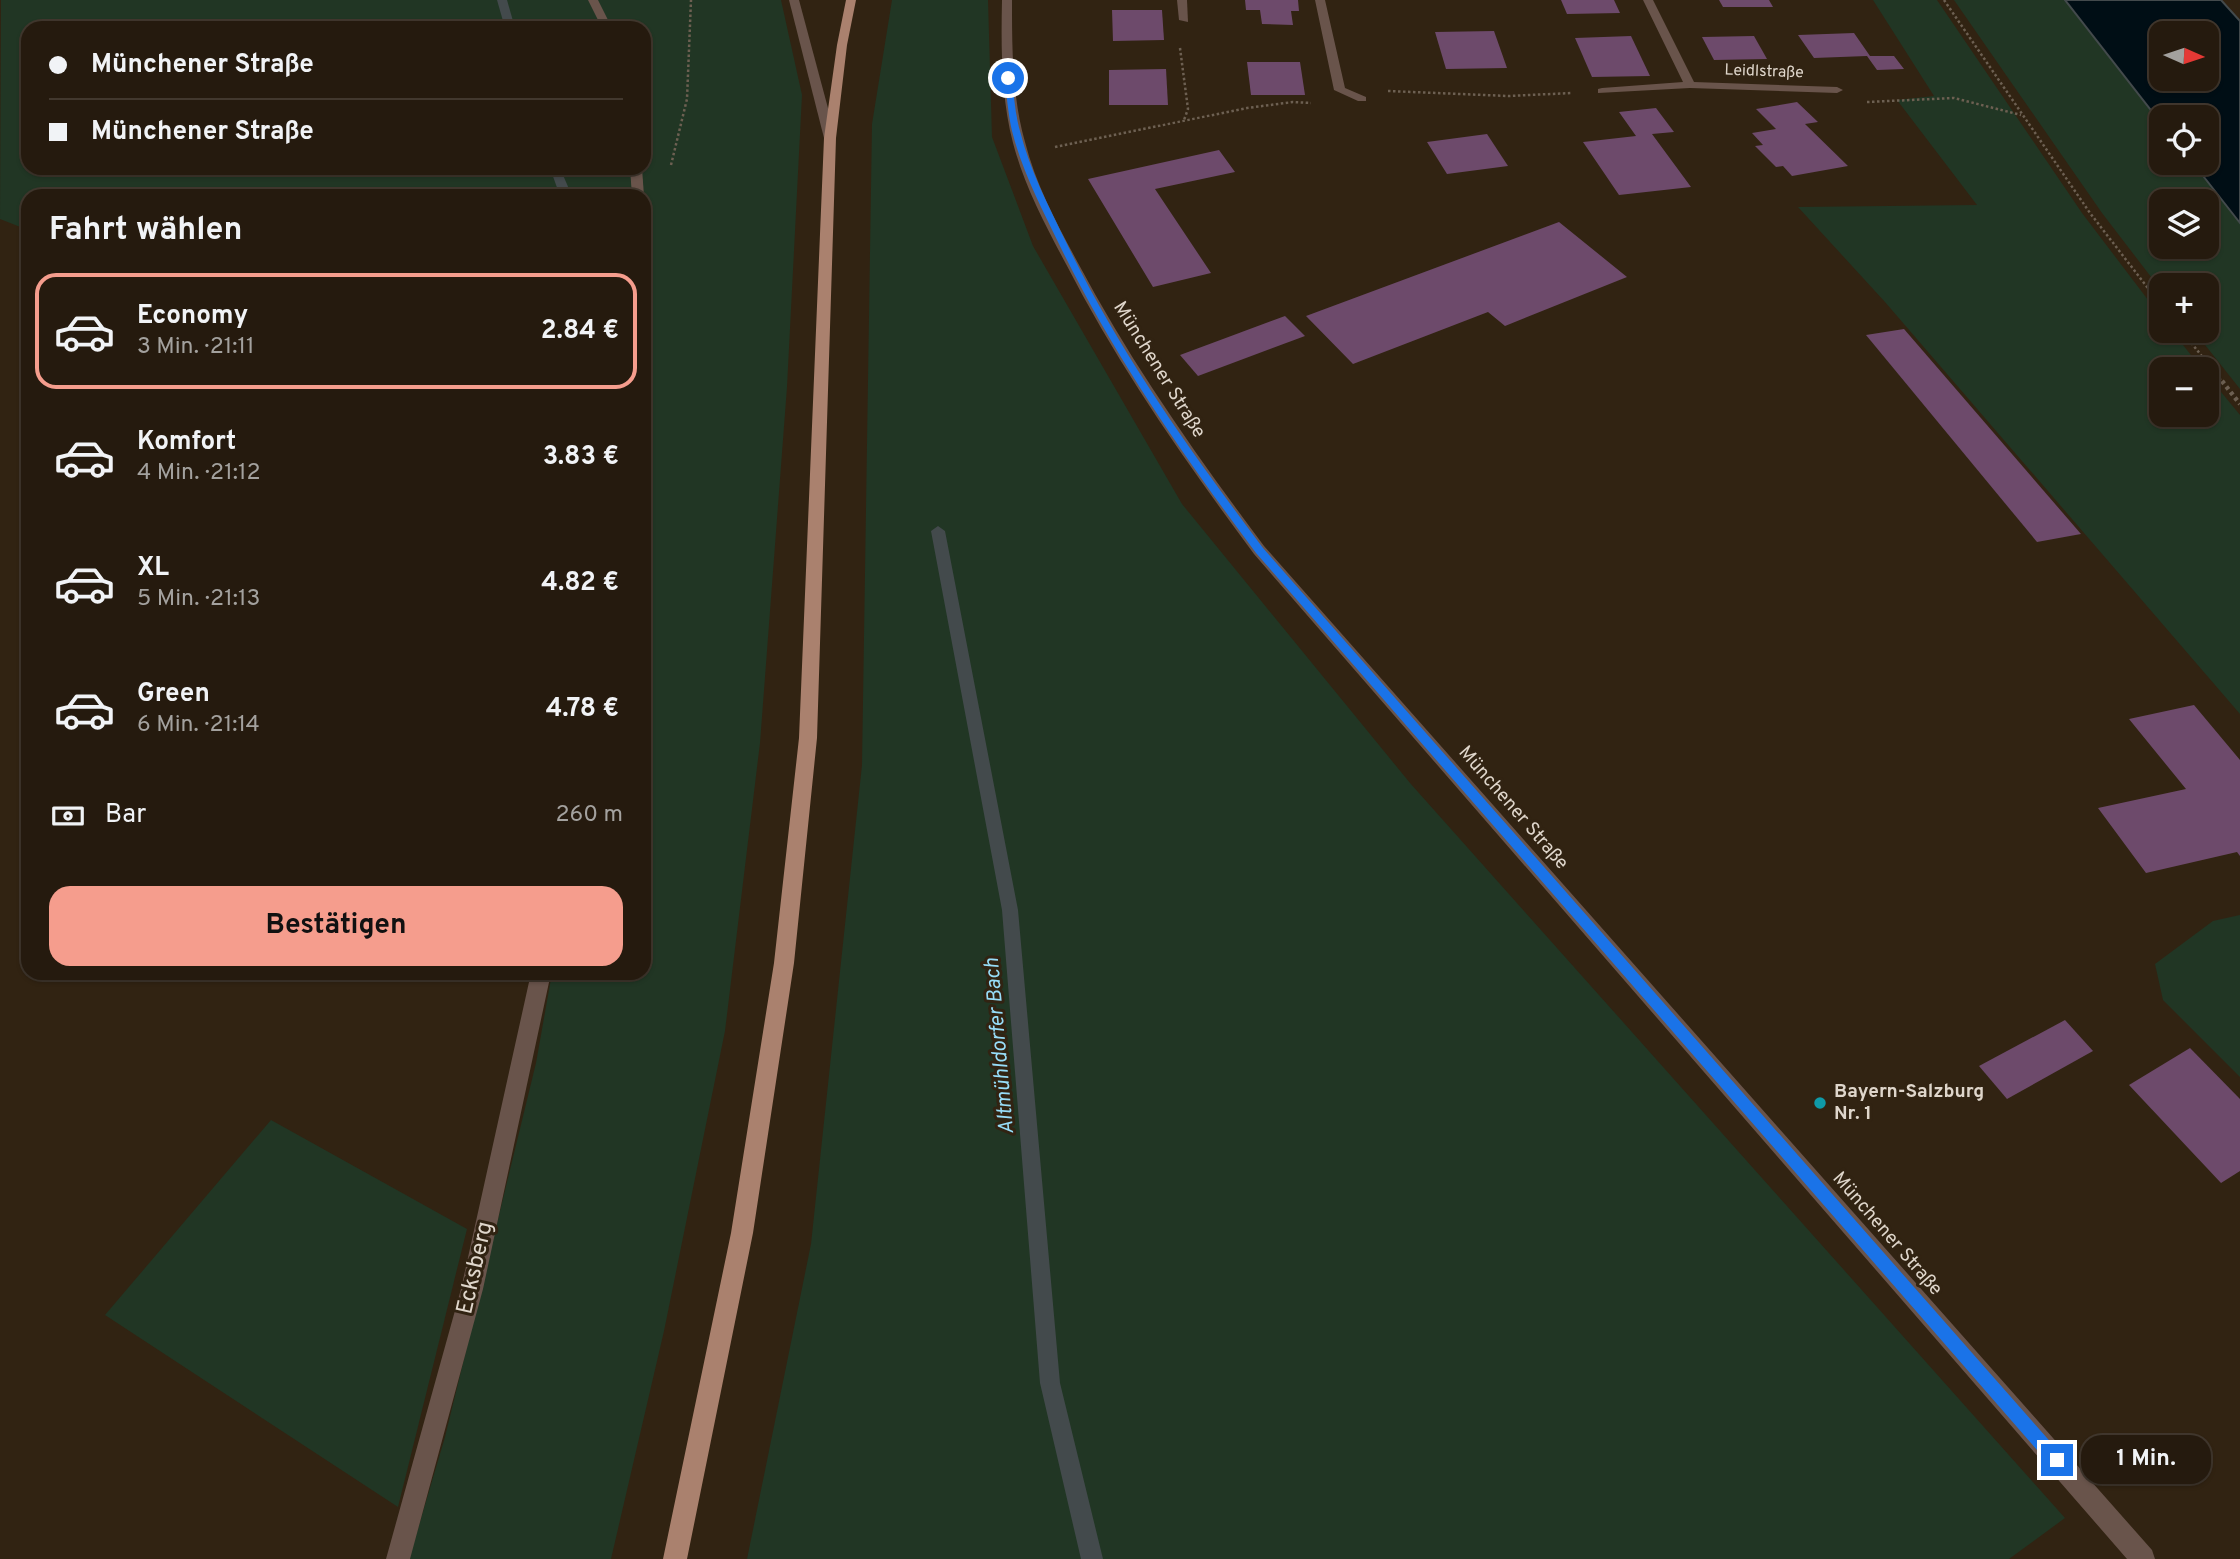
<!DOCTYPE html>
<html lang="de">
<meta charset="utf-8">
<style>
:root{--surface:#251a0e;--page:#31271c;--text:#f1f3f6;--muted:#a3a19e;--line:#42382e;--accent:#f59d8d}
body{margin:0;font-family:Overpass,sans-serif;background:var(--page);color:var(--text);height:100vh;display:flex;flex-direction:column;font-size:26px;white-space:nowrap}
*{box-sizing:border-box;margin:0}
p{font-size:23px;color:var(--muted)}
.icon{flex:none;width:38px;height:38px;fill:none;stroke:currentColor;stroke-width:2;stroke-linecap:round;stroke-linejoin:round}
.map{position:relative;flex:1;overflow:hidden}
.drawer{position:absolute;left:21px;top:189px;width:630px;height:791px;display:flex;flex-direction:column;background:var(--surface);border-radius:21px;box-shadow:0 2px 5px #0004,0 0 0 2px var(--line)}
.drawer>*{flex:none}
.top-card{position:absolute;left:21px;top:21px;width:630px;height:154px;border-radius:21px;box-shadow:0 2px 5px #0004,0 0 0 2px var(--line);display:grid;align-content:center;height:154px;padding:0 28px;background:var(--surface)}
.needle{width:46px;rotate:93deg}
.fabs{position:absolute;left:2149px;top:21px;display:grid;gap:14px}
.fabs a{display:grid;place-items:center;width:70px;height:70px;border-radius:14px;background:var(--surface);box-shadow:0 2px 5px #0004,0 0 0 2px var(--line);font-size:35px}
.end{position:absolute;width:32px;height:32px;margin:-16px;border:9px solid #1a73e8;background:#fff;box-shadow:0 0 0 4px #fff}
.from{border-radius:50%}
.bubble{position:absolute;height:49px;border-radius:21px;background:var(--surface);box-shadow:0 2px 5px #0004,0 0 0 2px var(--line);font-size:23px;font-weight:700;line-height:49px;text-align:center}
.top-card b{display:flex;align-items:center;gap:24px;height:66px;font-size:26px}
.top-card b+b{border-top:2px solid var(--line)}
.top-card i{width:18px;height:18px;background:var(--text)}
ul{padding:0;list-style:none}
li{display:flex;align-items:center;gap:21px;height:116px;margin:0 14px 10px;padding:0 14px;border:4px solid transparent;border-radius:21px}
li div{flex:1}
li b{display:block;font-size:26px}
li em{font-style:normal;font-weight:700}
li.current{border-color:var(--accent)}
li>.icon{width:63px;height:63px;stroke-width:1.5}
h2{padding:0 28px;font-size:32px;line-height:84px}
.pay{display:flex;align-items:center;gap:18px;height:77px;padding:0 28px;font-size:26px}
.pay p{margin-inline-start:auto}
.cta{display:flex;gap:14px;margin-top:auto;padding:14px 28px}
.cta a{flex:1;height:80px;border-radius:21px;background:var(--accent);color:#111;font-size:28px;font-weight:700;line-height:80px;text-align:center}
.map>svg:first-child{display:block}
.green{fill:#213624;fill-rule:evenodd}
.water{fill:#000e15;stroke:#434a4c;stroke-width:2;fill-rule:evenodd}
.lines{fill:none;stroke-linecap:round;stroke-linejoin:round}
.stream{fill:#434a4c;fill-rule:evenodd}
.building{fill:#6d4a6b}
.path-far1{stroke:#6d6052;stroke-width:2.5;stroke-dasharray:2.5 2.5;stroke-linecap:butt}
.path{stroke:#6d6052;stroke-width:4.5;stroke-dasharray:3.5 3.5;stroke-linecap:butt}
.minor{fill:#69544b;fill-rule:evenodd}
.major{fill:#aa816e;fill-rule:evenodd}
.route{fill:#1a73e8}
.culture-dot{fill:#0f9aa8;stroke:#312312;stroke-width:2.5}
.labels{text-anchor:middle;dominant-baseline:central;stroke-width:6;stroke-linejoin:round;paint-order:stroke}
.far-street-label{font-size:16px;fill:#dfd6cb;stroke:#312312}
.street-label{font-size:19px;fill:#dfd6cb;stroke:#312312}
.poi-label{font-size:19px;font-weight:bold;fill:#dfd6cb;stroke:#312312;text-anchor:start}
.water-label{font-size:21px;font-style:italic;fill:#97ddf8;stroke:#312312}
.near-street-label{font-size:23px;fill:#dfd6cb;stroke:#312312}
</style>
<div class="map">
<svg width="2240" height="1559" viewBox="0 0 2240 1559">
<rect width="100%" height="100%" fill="#312312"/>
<!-- green -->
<g class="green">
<path d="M1,0h780l21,95 -15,292 -27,356 -35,288 -61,300 -53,228h-202l36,-122 91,-374 16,-90h92v-680l4,-30 -4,-1v-66h-616v34l-28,-11zM28,28h616v140h-616z"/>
<polygon points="892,0 988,0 992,137 1033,246 1182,504 1410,783 2065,1518 2009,1559 747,1559 811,1244 862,765 872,124"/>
<polygon points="1873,0 1937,0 2082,213 2161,317 2161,331 2172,331 2202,369 2161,369 2161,415 2207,415 2207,375 2240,415 2240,714 1885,302 1798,207 1977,205 1897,100 1934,96"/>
<path d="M1954,0h111l96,123v40h32l47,60v166l-46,-58h13v-46h-46v5l-59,-77zM2161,201h46v46h-46z"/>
<polygon points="2240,915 2240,1077 2163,1000 2155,964 2213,921"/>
<polygon points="271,1120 467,1229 398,1507 105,1315"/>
</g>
<!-- water -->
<path class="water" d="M2065,0h156l19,21v202l-47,-60h14v-46h-46v6zM2161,33h46v46h-46z"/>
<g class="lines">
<!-- stream -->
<g class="stream">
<polygon points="497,0 507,0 515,28 505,28"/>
<polygon points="550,168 560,168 572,196 560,196"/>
<polygon points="938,526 945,531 1018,910 1060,1383 1103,1559 1081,1559 1040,1383 1002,910 931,531"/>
</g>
</g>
<!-- building -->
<g class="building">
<polygon points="1245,0 1298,0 1299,11 1291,11 1293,25 1262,24 1260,10 1246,10"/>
<polygon points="1561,0 1614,0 1620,13 1567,14"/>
<polygon points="1719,0 1769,0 1773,7 1723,7"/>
<polygon points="1112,10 1162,10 1164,40 1113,41"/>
<polygon points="1494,31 1507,68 1446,69 1435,32"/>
<polygon points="1854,33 1870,56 1894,56 1904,69 1877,70 1867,56 1814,58 1798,35"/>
<polygon points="1631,36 1650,76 1592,77 1575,38"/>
<polygon points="1754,36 1767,59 1714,60 1702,37"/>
<polygon points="1247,62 1300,62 1305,95 1251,95"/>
<polygon points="1166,69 1168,105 1109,105 1109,70"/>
<polygon points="1797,102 1818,122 1805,124 1848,166 1792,176 1783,166 1776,167 1755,146 1763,145 1752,133 1776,129 1756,109"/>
<polygon points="1656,108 1674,132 1652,134 1691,187 1619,195 1583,142 1636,136 1619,112"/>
<polygon points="1487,134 1508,166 1447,174 1427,142"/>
<polygon points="1219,150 1235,172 1155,189 1211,273 1153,287 1088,179"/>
<polygon points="1559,222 1627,277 1505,326 1488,312 1353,364 1306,316"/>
<polygon points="1285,316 1305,336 1198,376 1180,355"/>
<polygon points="1904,329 2081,534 2037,542 1866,335"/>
<polygon points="2194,705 2240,760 2240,856 2237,852 2146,873 2098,808 2186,789 2129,719"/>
<polygon points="2065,1020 2093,1051 2007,1099 1979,1066"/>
<polygon points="2190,1048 2240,1099 2240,1171 2221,1183 2129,1085"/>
</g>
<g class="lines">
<!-- path-far1 -->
<g class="path-far1">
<polyline points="1944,0 2090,213 2161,305"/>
<polyline points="1180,48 1188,109 1184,120"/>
<polyline points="1388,91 1508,96 1572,93"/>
<polyline points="1867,102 1954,98 2021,115"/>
<polyline points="1055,147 1247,108 1293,102 1311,103"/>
<polyline points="671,165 687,99 691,0"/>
<polyline points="2182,331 2223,383"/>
</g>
<!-- path -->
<polyline class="path" points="2222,381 2240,404"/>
<!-- minor -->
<g class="minor">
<polygon points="588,0 598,0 612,28 602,28"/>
<polygon points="789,0 799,0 836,138 834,140 824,138"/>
<path d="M1002,0h10c0,47 0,96 13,142 11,43 32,82 53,121 53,100 118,192 186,283l888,1004 3,9h-28l-873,-1005c-69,-93 -135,-187 -188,-290 -21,-39 -42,-79 -53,-121 -12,-46 -12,-96 -11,-143z"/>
<polygon points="1177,0 1187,0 1188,22 1179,20"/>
<polygon points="1315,0 1325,0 1345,88 1366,97 1366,101 1358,101 1334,90"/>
<polygon points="1643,0 1653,0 1694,82 1837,87 1843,90 1837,93 1690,88 1598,93 1598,89 1602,88 1683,82"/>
<polygon points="630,168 642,168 644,196 632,196"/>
<polygon points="644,221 648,222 650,230 644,234"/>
<polygon points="531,973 551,973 483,1289 410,1559 386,1559 461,1289"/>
</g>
<!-- major -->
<polygon class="major" points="846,0 856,0 847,45 836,138 817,738 794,963 753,1233 687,1559 663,1559 731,1233 774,963 799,738 824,138 837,45"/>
</g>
<!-- route -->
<path class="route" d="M1008,76l4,2c2,17 3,36 8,53 10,40 29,76 47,113 54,111 122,205 196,304l799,907 2,5 -2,6 -5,2 -6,-2 -795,-913c-74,-99 -143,-198 -197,-309 -18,-37 -37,-73 -47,-113 -4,-17 -5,-36 -8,-53z"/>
<!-- markers -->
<circle class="culture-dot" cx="1820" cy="1103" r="7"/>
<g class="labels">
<!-- far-street labels -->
<g class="far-street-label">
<text transform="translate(1764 72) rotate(2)">Leidlstraße</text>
</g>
<!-- street labels -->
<g class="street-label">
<text transform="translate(1159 370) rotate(58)">Münchener Straße</text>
<text transform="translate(1513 808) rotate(49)">Münchener Straße</text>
<text transform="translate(1887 1234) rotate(49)">Münchener Straße</text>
</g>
<!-- poi labels -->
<g class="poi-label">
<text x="1834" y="1092">Bayern-Salzburg<tspan x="1834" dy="22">Nr. 1</tspan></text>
</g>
<!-- water labels -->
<g class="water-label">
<text transform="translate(1000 1046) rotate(-95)">Altmühldorfer Bach</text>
</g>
<!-- near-street labels -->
<g class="near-street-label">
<text transform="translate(476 1268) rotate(-77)">Ecksberg</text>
</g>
</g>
</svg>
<div class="fabs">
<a><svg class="needle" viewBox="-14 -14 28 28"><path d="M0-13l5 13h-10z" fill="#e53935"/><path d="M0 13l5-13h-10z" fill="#a3a19e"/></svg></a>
<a><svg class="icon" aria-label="locate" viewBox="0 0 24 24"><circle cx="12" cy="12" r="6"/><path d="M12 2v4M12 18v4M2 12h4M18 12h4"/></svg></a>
<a><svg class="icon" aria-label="layers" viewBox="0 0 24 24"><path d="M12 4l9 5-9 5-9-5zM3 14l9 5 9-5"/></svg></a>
<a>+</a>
<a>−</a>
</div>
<i class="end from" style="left:1008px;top:78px"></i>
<i class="end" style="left:2057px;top:1460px"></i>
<div class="bubble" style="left:2081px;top:1435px;width:130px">1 Min.</div>
<div class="top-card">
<b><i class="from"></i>Münchener Straße</b>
<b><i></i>Münchener Straße</b>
</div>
<section class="drawer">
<h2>Fahrt wählen</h2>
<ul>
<li class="current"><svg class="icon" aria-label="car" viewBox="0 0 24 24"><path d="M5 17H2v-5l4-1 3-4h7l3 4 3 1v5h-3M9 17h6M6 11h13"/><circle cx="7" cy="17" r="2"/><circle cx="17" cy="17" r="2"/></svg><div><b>Economy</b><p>3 Min. · 21:11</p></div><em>2.84 €</em></li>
<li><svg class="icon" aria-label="car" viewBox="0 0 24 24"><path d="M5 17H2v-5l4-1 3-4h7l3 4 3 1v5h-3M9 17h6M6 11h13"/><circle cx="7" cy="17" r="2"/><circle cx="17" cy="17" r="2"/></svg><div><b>Komfort</b><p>4 Min. · 21:12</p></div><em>3.83 €</em></li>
<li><svg class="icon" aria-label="car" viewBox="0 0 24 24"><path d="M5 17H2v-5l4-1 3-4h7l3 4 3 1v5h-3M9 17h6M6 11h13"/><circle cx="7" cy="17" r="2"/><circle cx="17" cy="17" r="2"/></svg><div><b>XL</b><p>5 Min. · 21:13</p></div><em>4.82 €</em></li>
<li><svg class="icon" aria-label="car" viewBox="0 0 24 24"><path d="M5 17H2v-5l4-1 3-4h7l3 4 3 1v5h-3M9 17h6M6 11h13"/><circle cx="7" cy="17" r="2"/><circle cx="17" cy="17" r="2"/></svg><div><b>Green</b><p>6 Min. · 21:14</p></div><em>4.78 €</em></li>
</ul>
<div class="pay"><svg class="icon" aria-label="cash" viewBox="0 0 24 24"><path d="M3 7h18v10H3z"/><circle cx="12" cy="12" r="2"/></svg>Bar<p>260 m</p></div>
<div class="cta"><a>Bestätigen</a></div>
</section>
</div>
